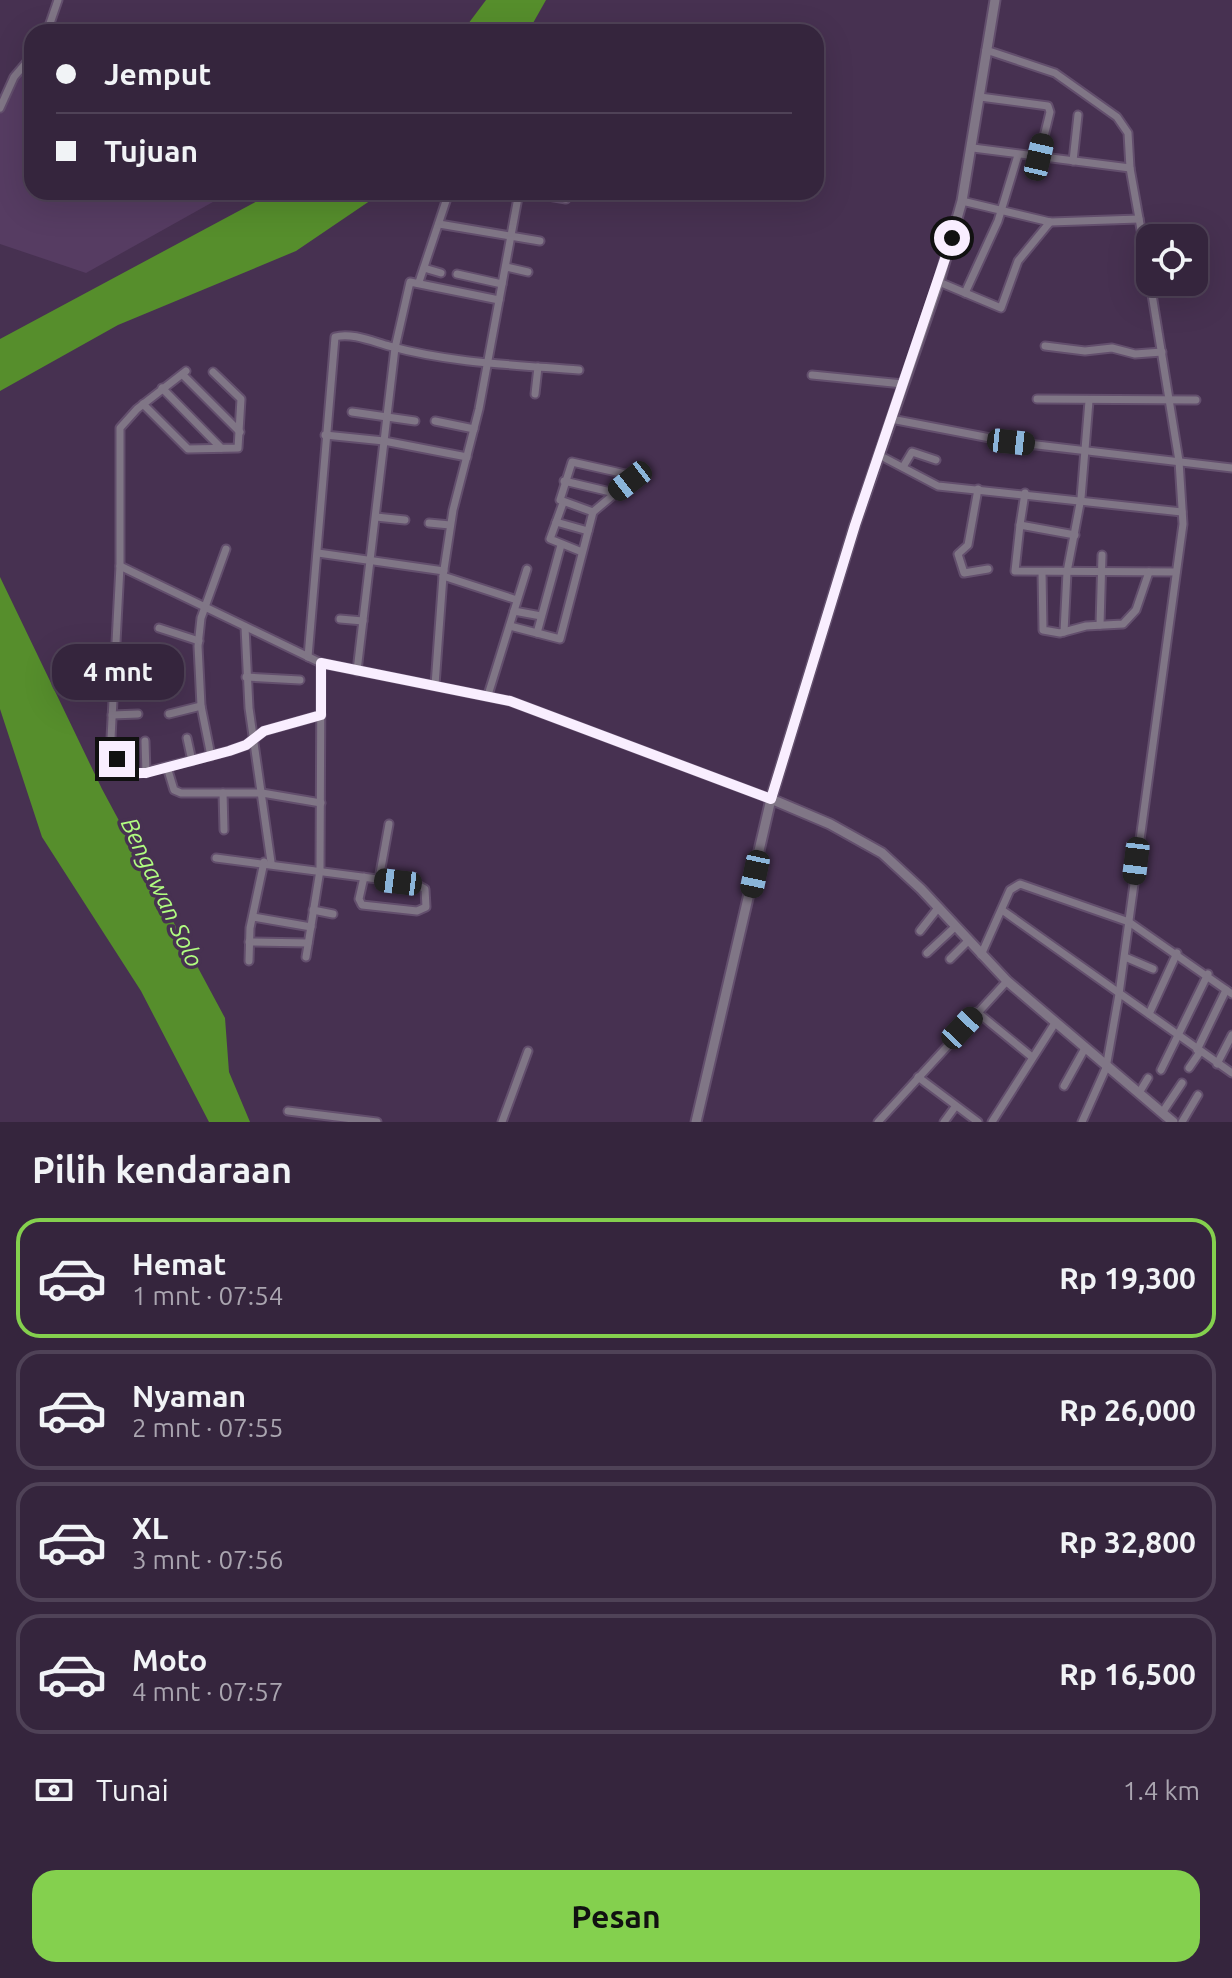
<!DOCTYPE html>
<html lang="id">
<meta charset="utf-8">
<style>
:root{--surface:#35253d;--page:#403148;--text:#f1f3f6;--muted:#aaa5b0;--line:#4f4257;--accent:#84d04e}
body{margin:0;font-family:Ubuntu,sans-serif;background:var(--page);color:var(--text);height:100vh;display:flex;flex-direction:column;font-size:30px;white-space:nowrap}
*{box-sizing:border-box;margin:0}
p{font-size:26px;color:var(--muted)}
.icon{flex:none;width:44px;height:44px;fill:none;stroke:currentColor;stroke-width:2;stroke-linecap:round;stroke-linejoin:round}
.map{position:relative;height:1122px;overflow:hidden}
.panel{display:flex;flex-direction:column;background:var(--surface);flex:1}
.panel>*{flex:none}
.hud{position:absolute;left:24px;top:24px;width:800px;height:176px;border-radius:24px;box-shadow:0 8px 32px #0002,0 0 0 2px var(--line);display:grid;align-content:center;height:176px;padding:0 32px;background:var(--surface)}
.fabs{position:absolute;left:1136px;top:224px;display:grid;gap:16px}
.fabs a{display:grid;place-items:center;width:72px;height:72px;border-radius:16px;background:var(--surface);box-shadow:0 8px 32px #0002,0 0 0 2px var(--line);font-size:40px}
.end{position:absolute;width:36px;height:36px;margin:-18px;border:10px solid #f9eeff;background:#111;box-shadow:0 0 0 4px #111}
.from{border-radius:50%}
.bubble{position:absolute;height:56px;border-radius:24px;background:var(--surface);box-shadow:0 8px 32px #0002,0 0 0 2px var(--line);font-size:26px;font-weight:600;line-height:56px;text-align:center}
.car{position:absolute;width:24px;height:48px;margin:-24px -12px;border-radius:10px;box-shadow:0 0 6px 2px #0007;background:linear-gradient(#222 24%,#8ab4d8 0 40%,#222 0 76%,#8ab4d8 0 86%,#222 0)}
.hud b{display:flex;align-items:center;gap:28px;height:76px;font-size:30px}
.hud b+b{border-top:2px solid var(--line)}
.hud i{width:20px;height:20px;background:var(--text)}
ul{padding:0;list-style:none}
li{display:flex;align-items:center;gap:24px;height:120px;margin:0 16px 12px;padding:0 16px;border:4px solid var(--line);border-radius:24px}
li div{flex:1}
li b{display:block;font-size:30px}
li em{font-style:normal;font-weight:600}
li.selected{border-color:var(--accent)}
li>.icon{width:72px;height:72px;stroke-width:1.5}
h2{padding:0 32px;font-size:36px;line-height:96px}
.pay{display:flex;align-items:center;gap:20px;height:88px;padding:0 32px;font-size:30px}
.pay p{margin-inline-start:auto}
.button{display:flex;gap:16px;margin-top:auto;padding:16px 32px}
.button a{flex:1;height:92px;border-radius:24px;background:var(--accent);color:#111;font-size:32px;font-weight:600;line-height:92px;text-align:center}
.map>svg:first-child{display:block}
.built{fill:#563c62}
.water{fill:#568e2c}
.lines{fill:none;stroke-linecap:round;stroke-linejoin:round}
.minor-casing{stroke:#634f6d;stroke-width:11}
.tertiary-casing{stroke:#634f6d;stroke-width:13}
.minor{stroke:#807686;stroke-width:7}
.tertiary{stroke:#807686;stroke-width:9}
.route{stroke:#f9eeff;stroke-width:10}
.labels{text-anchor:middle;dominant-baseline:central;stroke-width:7;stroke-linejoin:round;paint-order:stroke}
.water-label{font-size:24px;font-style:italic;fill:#b1fc81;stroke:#473151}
</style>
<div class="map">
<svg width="1232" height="1122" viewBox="0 0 1232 1122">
<rect width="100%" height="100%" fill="#473151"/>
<!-- built -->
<polygon class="built" points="32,55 32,192 233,192 234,196 220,198 86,273 0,244 0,113 23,61"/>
<!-- water -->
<g class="water">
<polygon points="486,0 546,0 528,32 462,32"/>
<polygon points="274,192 383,192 296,251 118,325 0,391 0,339"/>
<polygon points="0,577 102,789 225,1018 229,1072 250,1122 209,1122 141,991 42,837 0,709"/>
</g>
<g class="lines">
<!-- minor casing -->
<g class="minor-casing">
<g id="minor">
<polyline points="47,32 58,0"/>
<polyline points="986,50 1055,73 1117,117 1128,133 1130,168"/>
<polyline points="980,97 1048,106 1050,112 1039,157"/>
<polyline points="0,108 14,77 32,56"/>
<polyline points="973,148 1130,168 1150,280"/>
<polyline points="1073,161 1078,115"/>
<polyline points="525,192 566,199"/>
<polyline points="962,201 1050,222 1139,219"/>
<polyline points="439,224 540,241"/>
<polyline points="506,267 528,272"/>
<polyline points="424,268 441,273"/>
<polyline points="457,274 502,284"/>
<polyline points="419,282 449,192"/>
<polyline points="939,282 1001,308 1018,261 1050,222"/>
<polyline points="965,293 998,221 1018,155"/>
<polyline points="1045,346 1085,351 1112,348 1135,354 1162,352"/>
<polyline points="186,371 137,409 120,428 120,566 111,738 114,755 128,773 137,774 229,751 246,745 264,731 321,715"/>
<polyline points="183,375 240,432"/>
<polyline points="812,375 903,384"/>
<polyline points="162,388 221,448"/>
<polyline points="535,394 538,367"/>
<polyline points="1037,399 1196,400"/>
<polyline points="143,404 188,449 238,448 241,399 213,372"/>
<polyline points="352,412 415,421"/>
<polyline points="891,419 1011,442 1232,468"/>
<polyline points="435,421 474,429"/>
<polyline points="325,435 384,441 467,457"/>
<polyline points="879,455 938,486 1182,512"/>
<polyline points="903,467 912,452 936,460"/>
<polyline points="564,481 615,493"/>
<polyline points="978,489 968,545 958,554 964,573 988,569"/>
<polyline points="563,503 550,539 582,552"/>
<polyline points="376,517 405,520"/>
<polyline points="556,522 588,531"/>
<polyline points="429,523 450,525"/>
<polyline points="1020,525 1025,493"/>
<polyline points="1075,535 1020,525 1015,571 1176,572"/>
<polyline points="318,553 444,571"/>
<polyline points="120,566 321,663 510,701 771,799"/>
<polyline points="1042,572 1043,630 1060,633 1086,626 1123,624 1136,610 1149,572"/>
<polyline points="443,576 517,600"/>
<polyline points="514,611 541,616"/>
<polyline points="340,619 363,621"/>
<polyline points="1100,625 1102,555"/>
<polyline points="510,626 560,639 593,512 630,481 630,475 572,462 560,500 593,512"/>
<polyline points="245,627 249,708 271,862"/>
<polyline points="159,628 199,641"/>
<polyline points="1064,632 1067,572 1081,498 1089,401"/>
<polyline points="537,633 561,545"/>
<path d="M308,657l27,-320c16,-5 39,5 54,9 61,17 127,19 190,24"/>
<polyline points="357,671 395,348 410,282 499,300"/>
<polyline points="246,677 300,680"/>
<polyline points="435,685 443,576 453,510 479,409 519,192"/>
<polyline points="488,695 527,569"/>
<polyline points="169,714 201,706"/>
<polyline points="112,715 138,714"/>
<polyline points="187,738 192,761"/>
<polyline points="145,741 146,773"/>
<polyline points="211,756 201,706 198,646 201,618 226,549"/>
<polyline points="167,767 174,790 181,793 262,793 321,803"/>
<polyline points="223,793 224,830"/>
<polyline points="216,858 416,884 425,889 426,907 417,911 362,905 359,899 364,877"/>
<polyline points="379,879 389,824"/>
<polyline points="313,910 333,914"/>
<polyline points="1002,910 1232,1073"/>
<polyline points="253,917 311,927"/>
<polyline points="920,931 938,908"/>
<polyline points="249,942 308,943"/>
<polyline points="927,953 956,926"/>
<polyline points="981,955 1010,890 1020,884 1129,922 1232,994"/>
<polyline points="306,957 320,870 321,663"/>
<polyline points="1125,957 1153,969"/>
<polyline points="950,959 969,940"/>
<polyline points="249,961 250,928 264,862"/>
<polyline points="977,1012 1032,1057"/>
<polyline points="1149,1014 1177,953"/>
<polyline points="1197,1050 1226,990"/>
<polyline points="1217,1064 1232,1035"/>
<polyline points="1189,1068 1200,1052"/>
<polyline points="1161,1070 1208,974"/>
<polyline points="918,1077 978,1122"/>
<polyline points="1064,1086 1084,1050"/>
<polyline points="1139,1093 1148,1078"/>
<polyline points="288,1111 377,1122"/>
<polyline points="1162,1113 1182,1083"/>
<polyline points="502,1122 528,1051"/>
<polyline points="878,1122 1007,981"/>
<polyline points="944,1122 955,1107"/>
<polyline points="992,1122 1055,1023"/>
<polyline points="1082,1122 1106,1068 1119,994 1183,524 1179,461 1150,282"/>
<polyline points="1182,1122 1198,1095"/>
</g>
</g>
<!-- tertiary casing -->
<g class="tertiary-casing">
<g id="tertiary">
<polyline points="771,799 830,824 882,853 921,889 1007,981 1173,1122"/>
<polyline points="696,1122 771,799 855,525 939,282 962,201 995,0"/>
</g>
</g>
<!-- minor -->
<use href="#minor" class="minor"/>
<!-- tertiary -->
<use href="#tertiary" class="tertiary"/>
</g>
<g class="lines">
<!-- route -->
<polyline class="route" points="117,759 128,773 146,773 229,751 246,745 264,731 321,715 321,663 510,701 771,799 855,525 952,238"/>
</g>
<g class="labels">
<!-- water labels -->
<g class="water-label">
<text transform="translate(162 892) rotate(65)">Bengawan Solo</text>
</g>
</g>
</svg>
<div class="fabs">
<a><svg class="icon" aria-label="locate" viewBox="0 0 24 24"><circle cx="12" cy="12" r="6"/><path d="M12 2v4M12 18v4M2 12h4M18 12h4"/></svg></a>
</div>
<i class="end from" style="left:952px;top:238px"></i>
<i class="end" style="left:117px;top:759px"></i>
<div class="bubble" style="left:52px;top:644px;width:132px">4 mnt</div>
<i class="car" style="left:1039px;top:157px;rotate:13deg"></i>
<i class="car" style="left:1011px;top:442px;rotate:96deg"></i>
<i class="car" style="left:630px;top:481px;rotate:232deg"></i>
<i class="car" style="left:1136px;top:861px;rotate:187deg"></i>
<i class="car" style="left:755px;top:874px;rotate:192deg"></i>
<i class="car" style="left:398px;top:882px;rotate:277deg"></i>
<i class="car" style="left:962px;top:1028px;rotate:43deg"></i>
<div class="hud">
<b><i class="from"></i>Jemput</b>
<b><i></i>Tujuan</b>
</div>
</div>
<section class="panel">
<h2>Pilih kendaraan</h2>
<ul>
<li class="selected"><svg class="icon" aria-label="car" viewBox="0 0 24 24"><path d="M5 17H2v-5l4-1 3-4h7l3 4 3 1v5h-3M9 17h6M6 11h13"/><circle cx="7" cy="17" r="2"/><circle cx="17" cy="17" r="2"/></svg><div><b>Hemat</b><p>1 mnt · 07:54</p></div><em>Rp 19,300</em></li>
<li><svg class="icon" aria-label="car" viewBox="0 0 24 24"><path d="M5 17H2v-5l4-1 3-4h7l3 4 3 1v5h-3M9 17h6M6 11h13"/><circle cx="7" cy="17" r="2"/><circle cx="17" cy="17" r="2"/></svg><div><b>Nyaman</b><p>2 mnt · 07:55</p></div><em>Rp 26,000</em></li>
<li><svg class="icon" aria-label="car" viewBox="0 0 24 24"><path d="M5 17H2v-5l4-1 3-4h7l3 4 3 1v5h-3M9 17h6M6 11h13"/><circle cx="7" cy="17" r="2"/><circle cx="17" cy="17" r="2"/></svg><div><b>XL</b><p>3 mnt · 07:56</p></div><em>Rp 32,800</em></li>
<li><svg class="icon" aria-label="car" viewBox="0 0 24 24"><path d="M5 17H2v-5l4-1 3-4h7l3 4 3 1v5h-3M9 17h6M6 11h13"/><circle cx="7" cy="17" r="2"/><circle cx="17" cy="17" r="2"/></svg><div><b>Moto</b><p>4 mnt · 07:57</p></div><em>Rp 16,500</em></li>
</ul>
<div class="pay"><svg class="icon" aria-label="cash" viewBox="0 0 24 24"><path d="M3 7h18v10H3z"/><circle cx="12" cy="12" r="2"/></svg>Tunai<p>1.4 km</p></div>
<div class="button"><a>Pesan</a></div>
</section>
